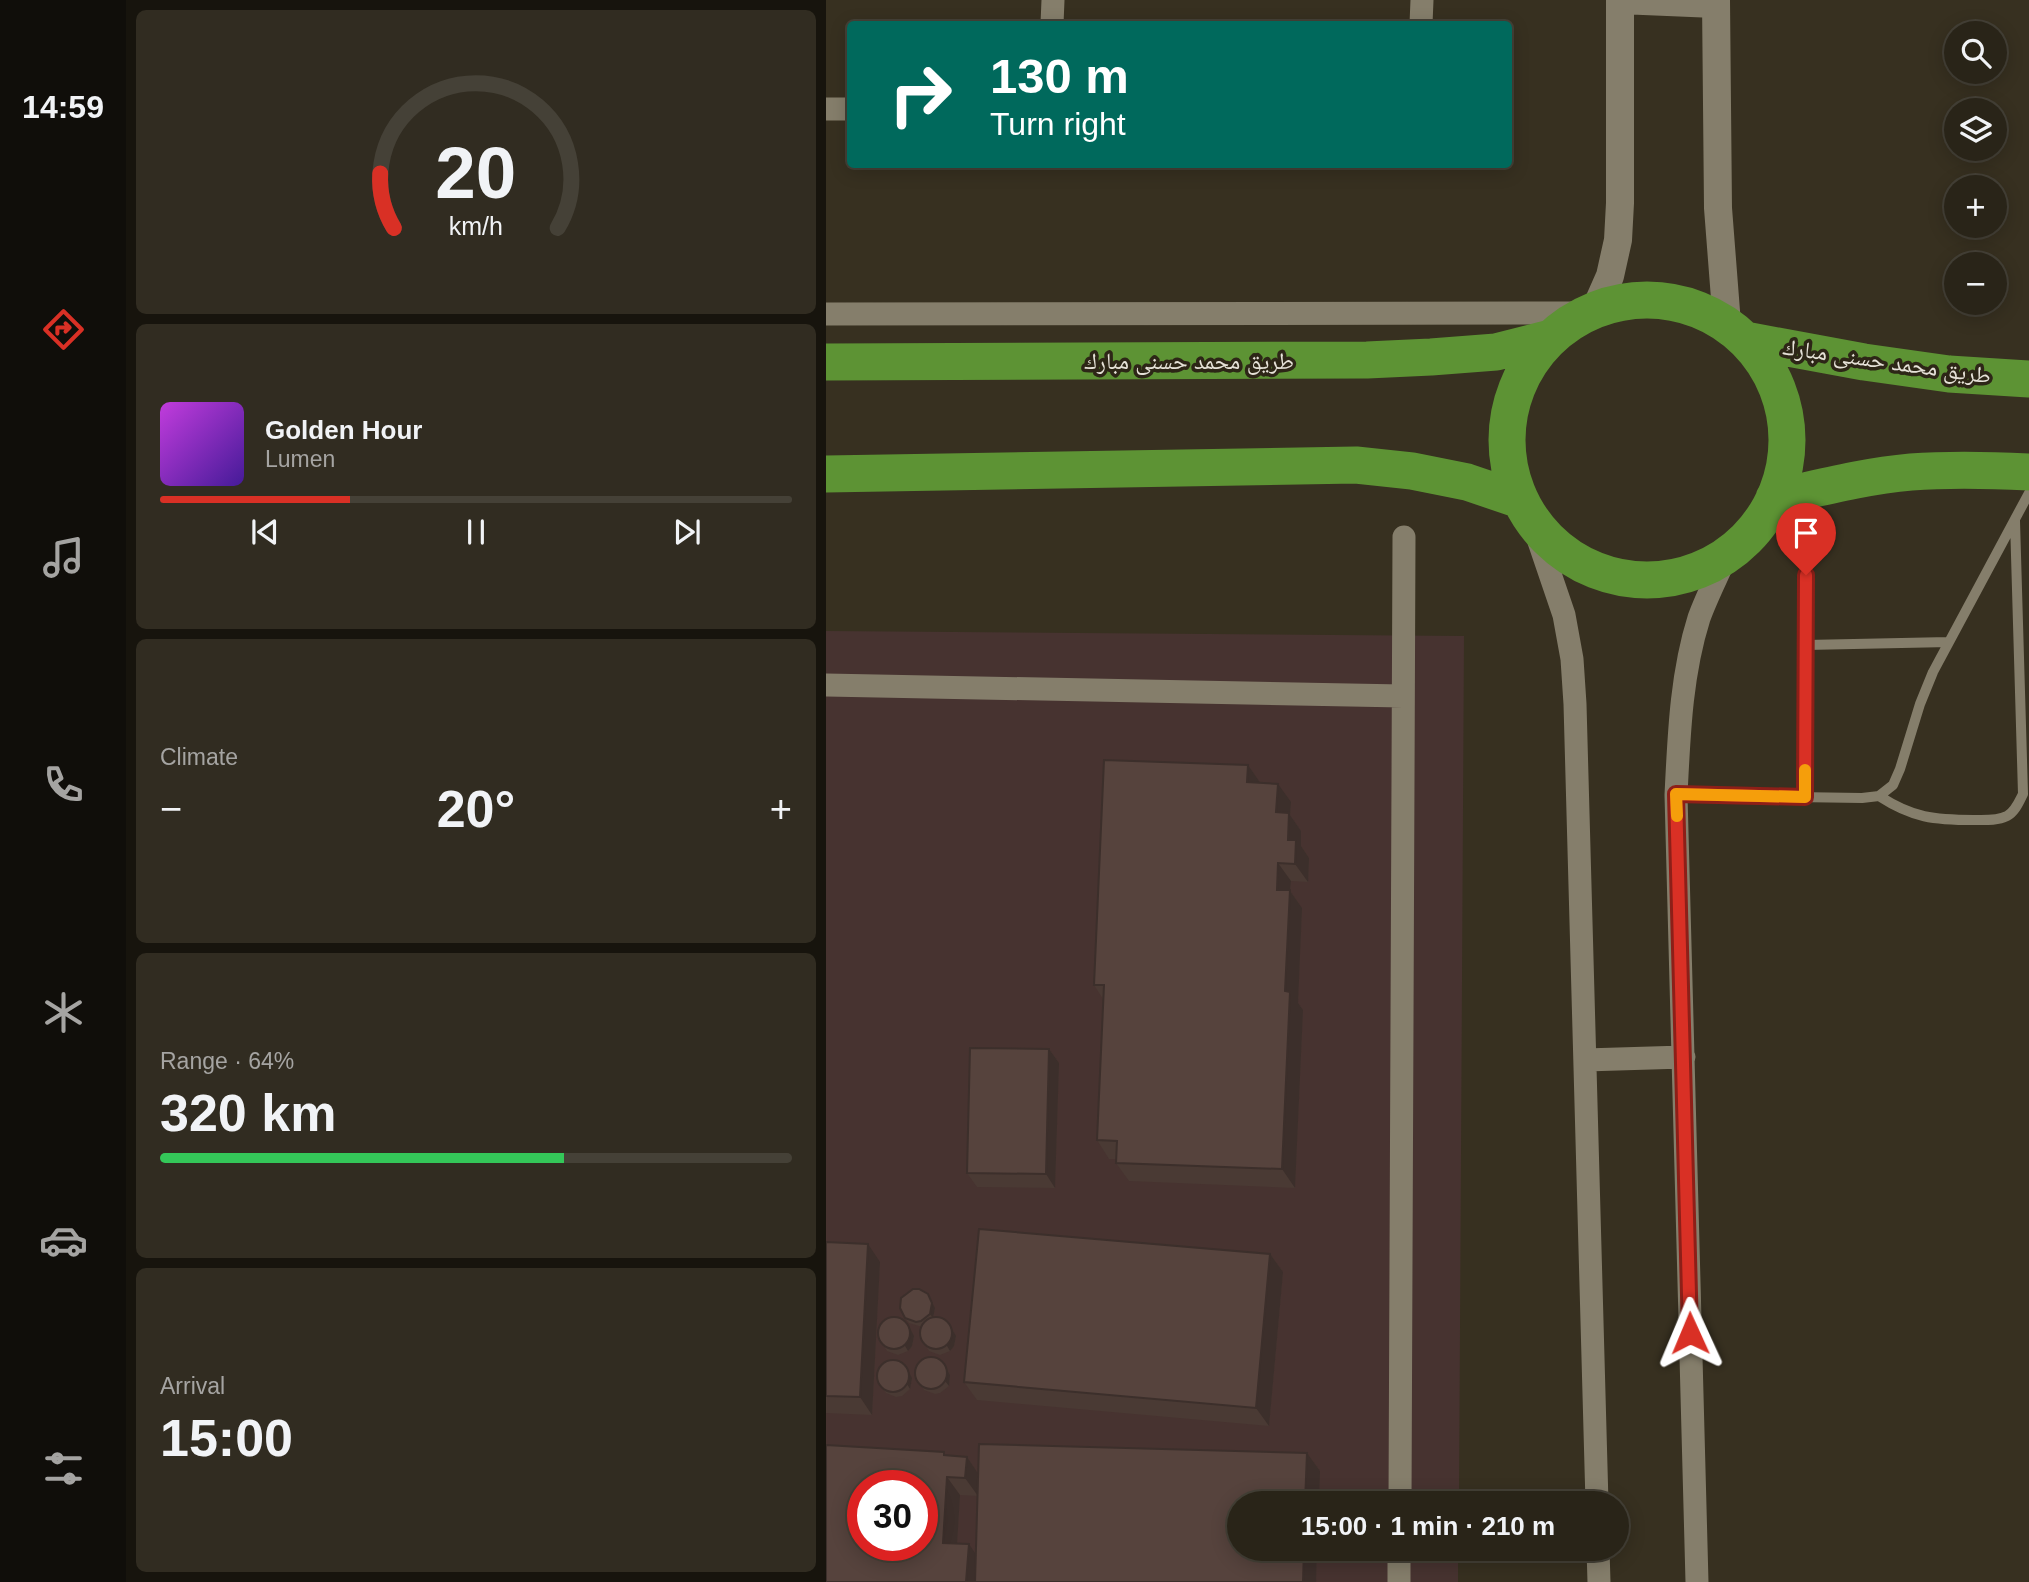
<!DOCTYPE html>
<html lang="en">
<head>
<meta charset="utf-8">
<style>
	body { margin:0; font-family:Arial,"Noto Naskh Arabic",sans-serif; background:#312c21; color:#f1f3f6; height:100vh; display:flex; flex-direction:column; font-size:26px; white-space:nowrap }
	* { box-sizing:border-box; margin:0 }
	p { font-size:23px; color:#a5a4a2 }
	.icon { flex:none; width:38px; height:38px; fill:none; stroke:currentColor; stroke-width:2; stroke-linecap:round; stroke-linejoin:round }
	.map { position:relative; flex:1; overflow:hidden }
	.details { display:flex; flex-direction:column; gap:10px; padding:10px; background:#17140d; width:700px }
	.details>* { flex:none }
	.top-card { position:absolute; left:21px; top:21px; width:665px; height:147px; border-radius:7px; box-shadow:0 4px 18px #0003,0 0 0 2px #454137; background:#00695c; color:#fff; overflow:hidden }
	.controls { position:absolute; left:1118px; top:21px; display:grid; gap:14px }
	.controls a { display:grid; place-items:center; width:63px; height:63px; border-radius:50%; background:#292418; box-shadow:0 4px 18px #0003,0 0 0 2px #454137; font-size:35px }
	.speed { position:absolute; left:21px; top:1470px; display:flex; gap:14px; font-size:35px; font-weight:700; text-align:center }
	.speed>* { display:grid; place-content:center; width:91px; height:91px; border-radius:50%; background:#292418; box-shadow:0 4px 18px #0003,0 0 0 2px #454137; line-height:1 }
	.speed .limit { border:10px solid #d22; background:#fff; color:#111 }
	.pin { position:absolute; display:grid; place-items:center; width:60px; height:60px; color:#fff; margin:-72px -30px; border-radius:50% 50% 50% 0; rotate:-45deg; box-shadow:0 0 7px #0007 }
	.pin .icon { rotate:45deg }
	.me { position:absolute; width:77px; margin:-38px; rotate:359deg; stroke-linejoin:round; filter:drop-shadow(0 0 5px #0008) }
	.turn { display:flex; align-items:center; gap:24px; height:147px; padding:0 28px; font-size:32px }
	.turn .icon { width:91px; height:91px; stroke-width:2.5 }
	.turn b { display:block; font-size:49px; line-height:60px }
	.big { font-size:52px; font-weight:800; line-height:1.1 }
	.details .tile { flex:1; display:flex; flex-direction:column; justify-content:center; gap:10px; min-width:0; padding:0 24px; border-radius:10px; background:#312c21 }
	.details .dial { align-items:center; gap:0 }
	.dial svg { height:182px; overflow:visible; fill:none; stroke:#454137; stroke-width:7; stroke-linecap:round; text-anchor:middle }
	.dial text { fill:#f1f3f6; stroke:none }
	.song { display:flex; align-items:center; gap:21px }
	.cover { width:84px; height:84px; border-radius:10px; background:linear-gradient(135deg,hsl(290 70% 55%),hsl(260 70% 35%)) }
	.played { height:7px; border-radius:4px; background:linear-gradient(90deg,#d93025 30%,#454137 30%) }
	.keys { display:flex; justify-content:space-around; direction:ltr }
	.heat { display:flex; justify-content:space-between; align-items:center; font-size:38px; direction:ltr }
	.charge { height:10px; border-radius:5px; background:linear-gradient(90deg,#34c759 64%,#454137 0) }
	.trip { position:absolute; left:401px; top:1491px; width:402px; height:70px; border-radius:35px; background:#292418; box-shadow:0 4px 18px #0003,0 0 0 2px #454137; font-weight:800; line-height:70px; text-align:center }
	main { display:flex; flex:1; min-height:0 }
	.dock { display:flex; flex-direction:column; width:126px; justify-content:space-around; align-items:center; background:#100e0a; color:#a5a4a2 }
	.dock .icon { width:49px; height:49px }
	.dock .on { color:#d93025 }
	.dock b { font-size:32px; color:#f1f3f6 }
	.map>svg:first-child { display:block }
</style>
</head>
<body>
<main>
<nav class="dock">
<b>14:59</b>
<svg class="icon on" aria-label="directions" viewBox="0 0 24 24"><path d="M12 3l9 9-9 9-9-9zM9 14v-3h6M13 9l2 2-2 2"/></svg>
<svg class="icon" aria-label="music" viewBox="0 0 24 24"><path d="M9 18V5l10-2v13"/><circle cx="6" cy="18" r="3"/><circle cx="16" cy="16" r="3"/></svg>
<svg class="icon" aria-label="phone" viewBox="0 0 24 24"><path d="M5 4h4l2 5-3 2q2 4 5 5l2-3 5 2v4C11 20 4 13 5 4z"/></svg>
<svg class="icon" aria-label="climate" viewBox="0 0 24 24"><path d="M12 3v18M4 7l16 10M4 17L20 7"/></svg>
<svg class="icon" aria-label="car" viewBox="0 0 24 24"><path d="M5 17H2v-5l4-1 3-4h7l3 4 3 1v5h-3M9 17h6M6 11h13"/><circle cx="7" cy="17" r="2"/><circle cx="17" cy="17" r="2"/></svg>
<svg class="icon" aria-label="filters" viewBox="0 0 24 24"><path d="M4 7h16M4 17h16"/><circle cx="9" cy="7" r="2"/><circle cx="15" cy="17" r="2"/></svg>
</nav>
<section class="details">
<div class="tile dial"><svg viewBox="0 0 100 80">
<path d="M14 69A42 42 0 1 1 86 69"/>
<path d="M14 69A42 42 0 0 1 8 45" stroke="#d93025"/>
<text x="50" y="56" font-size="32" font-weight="700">20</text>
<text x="50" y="72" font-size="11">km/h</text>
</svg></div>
<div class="tile">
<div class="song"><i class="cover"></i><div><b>Golden Hour</b><p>Lumen</p></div></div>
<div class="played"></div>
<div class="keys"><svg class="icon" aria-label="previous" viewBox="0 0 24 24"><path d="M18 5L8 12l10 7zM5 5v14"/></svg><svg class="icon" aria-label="pause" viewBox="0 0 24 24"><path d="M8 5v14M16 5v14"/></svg><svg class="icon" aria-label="next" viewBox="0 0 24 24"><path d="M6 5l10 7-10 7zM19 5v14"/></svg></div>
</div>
<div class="tile"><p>Climate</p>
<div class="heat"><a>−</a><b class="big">20°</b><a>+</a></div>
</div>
<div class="tile"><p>Range · 64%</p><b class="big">320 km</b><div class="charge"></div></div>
<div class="tile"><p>Arrival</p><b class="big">15:00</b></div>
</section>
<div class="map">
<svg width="1203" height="1582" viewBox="0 0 1203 1582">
	<rect width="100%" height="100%" fill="#373020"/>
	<path fill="#473330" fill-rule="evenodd" d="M0,631L638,636L633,1503H413V1549H632V1582H0ZM37,1486H96V1545H37Z"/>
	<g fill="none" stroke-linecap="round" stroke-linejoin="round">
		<path stroke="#857e6b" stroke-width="10" d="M980,645L1123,642
			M850,795L1036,798L1053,796L1067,785L1074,769L1094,704L1107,672L1203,493
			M1053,796C1087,818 1108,820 1148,820C1158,820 1171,821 1181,816C1189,812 1193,802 1197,794L1189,521
			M980,797V575"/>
		<path stroke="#857e6b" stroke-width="23" d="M226,24L227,0
			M595,24L596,0
			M0,109H24
			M0,314L762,313
			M706,521L738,615L746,659L749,704L771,1503
			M0,685L577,696
			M759,1060L858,1057
			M574,1503L578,537
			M772,1549L773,1582
			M573,1582V1549
			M871,1582L850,795C853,735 855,675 873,618C881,596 892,575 901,554"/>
		<path stroke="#857e6b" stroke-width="28" d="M794,0L889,4
			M890,0L892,208L901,324
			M769,310L784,276L792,240L794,203V0"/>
		<path stroke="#5d9334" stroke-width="37" d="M681 440a140 140 0 1 1 280 0a140 140 0 1 1-280 0Z
			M919,340L1038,362L1123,374L1203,379
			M0,362L541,360L605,357L670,352L725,338
			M0,474L530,465L586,471L641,482L694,500
			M948,498C993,488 1039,476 1085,472C1124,469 1164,470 1203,472"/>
	</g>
	<path fill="#4a3a34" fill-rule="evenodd" d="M422,765L434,783L465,802L464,815L475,831V846L483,858L482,882L465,881L464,891L476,908L472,1003L477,1010L469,1188L303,1181L290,1163V1159H283L271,1140L277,999L268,985Z
		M223,1049L233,1063L229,1188L151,1187L141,1173Z
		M0,1242L54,1262L46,1415L0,1413Z
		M444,1254L457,1272L443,1426L151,1400L138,1382Z
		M102,1294L109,1308L107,1318L125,1327L130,1336L128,1346L124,1351L114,1355L103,1351L100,1346L97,1326H93L83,1323L79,1318Z
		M83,1326L88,1336L86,1346L82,1351L72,1355L61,1351L52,1336Z
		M79,1364L86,1378L84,1389L76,1396L70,1397L60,1393L56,1388Z
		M120,1366L124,1375L123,1386L114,1393L109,1394L98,1390L89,1376Z
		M481,1453L494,1471L493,1503H413V1549H491L490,1582H0L121,1456L141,1457L152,1474ZM134,1495L152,1496L150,1554L131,1543Z"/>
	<path fill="#3c2f2b" d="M422,765L435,784L421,782Z
		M452,784L465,802L464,815L475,831V846L483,858L482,882L469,864L462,840L450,812Z
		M452,863L465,881L464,891L476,908L472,1003L477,1010L469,1188L456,1169L459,991L451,890Z
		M223,1049L233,1063L229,1188L220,1174Z
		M42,1244L54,1262L46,1415L34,1397Z
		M444,1254L457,1272L443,1426L430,1408Z
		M102,1294L109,1308L107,1318L104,1314Z
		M122,1322L130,1336L128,1346L124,1351L121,1346Z
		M83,1326L88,1336L86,1346L82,1351L79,1346Z
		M117,1362L124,1375L123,1386L119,1381Z
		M79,1364L86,1378L84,1389L81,1384Z
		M481,1453L494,1471L493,1503H479Z
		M141,1457L153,1475L152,1496L139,1478Z
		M121,1477L134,1495L130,1561L117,1543Z
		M143,1544L155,1562L154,1582H140Z
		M478,1549H491L490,1582H477Z"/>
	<path fill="#56433d" stroke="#3c2f2b" stroke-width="2" fill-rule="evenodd" d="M278,760L422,765L421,782L452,784L450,812L463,813L462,840H470L469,864L452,863L451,890H464L459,991L464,992L456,1169L290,1163L291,1141L271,1140L278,985H268Z
		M144,1048L223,1049L220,1174L141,1173Z
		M153,1229L444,1254L430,1408L138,1382Z
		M0,1242L42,1244L34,1397L0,1396Z
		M87,1289H93L102,1294L106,1303L104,1314L95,1321L90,1322L79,1318L74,1308L75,1298Z
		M94 1333a16 16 0 1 1 32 0a16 16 0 1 1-32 0Z
		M52 1333a16 16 0 1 1 32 0a16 16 0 1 1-32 0Z
		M89 1373a16 16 0 1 1 32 0a16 16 0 1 1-32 0Z
		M51 1376a16 16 0 1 1 32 0a16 16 0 1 1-32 0Z
		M153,1444L481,1453L479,1503H413V1549H478L477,1582H149Z
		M0,1445L118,1452V1455L141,1457L139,1478L121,1477L117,1543L143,1544L140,1582H0ZM37,1486H96V1545H37Z"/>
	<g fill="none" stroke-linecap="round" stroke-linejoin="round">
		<defs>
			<path id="route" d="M864,1333L850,794L979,797L980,575"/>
		</defs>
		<use href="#route" stroke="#8d1f18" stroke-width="18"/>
		<use href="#route" stroke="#d93025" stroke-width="12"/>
		<path stroke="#f59e0b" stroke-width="12" d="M851,816L850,794L979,797V770"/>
	</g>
	<g text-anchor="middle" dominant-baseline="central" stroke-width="7" stroke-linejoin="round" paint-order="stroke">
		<g font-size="23" fill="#e6e2d8" stroke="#2d2617">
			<text x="363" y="361">طريق محمد حسنى مبارك</text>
			<text transform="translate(1061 361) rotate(8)">طريق محمد حسنى مبارك</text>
		</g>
	</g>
</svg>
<div class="controls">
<a><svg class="icon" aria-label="search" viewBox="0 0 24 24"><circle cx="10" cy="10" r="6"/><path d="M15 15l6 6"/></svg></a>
<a><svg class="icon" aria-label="layers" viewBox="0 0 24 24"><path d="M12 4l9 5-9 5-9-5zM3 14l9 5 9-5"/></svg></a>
<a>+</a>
<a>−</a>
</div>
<div class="speed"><div class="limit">30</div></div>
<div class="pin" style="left:980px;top:575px;background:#d93025"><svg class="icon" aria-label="arrive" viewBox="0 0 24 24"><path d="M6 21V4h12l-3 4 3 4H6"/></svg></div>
<svg class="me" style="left:864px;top:1333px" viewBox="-20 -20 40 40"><path d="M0-17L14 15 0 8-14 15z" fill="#d93025" stroke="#fff" stroke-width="4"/></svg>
<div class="trip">15:00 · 1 min · 210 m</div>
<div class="top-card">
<div class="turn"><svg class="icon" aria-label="right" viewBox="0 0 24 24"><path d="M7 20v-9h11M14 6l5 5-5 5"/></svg><div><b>130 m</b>Turn right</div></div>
</div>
</div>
</main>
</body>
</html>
